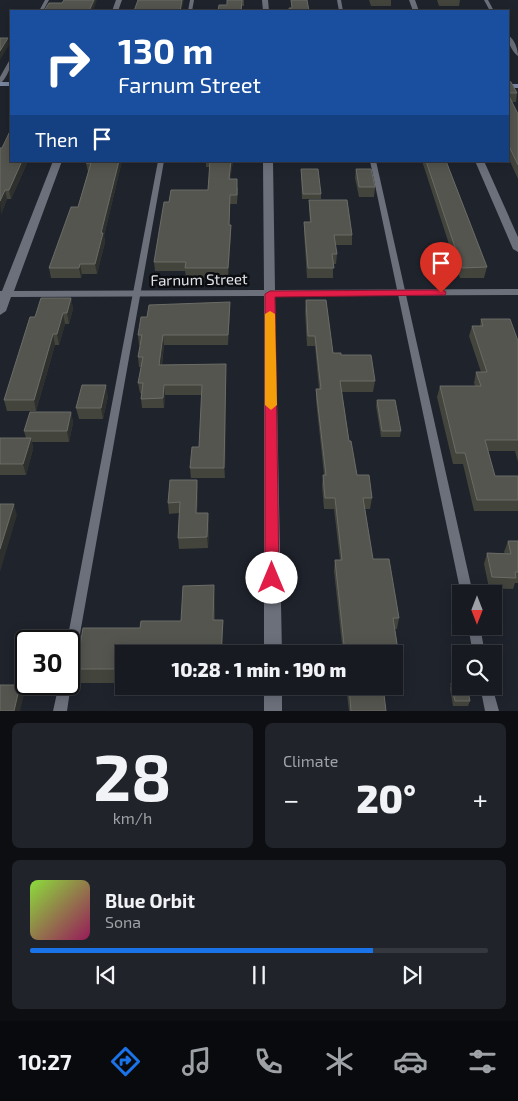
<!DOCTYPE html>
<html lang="en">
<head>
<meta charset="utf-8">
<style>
	body { margin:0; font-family:"Exo 2",sans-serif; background:#20232a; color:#f1f3f6; height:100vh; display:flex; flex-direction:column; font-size:19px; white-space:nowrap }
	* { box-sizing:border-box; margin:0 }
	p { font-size:16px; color:#9ea1a5 }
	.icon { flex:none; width:28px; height:28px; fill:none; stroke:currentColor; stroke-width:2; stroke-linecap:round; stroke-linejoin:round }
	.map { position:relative; height:711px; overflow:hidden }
	.panel { display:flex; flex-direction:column; gap:12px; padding:12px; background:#0d0e12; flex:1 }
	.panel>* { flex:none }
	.hud { position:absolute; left:10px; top:10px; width:499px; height:152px; border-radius:0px; box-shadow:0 2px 12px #0003,0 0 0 1px #36383f; background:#1a4fa0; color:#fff; overflow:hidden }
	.needle { width:32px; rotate:180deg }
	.tools { position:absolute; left:452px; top:585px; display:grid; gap:10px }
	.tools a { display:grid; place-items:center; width:50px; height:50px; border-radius:0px; background:#171a21; box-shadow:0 2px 12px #0003,0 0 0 1px #36383f; font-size:25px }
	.speed { position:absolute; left:15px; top:630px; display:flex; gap:10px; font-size:25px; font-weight:700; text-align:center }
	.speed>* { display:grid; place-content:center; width:65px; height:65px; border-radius:50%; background:#171a21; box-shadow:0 2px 12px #0003,0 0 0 1px #36383f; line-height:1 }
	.speed .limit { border:2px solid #111; border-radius:8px; background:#fff; color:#111 }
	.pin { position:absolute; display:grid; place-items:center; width:42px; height:42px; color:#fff; margin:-51px -21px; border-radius:50% 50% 50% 0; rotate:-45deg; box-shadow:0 0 5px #0007 }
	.pin .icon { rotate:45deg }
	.me { position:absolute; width:55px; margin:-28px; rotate:0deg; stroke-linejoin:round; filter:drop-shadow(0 0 4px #0008) }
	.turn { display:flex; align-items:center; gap:18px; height:105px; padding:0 25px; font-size:22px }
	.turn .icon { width:65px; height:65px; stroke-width:2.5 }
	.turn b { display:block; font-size:35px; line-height:42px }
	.then { display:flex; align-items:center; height:48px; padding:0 25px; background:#0003; gap:10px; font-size:19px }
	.big { font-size:38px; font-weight:800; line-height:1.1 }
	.panel .card { flex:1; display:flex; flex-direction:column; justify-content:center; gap:8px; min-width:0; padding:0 18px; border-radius:8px; background:#20232a }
	.panel .dial { align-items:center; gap:0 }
	.dial b { font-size:65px; line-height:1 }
	.song { display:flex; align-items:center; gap:15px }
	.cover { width:60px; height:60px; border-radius:8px; background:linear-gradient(135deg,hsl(90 70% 55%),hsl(330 70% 35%)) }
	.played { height:5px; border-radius:2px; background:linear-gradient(90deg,#1a73e8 75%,#36383f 75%) }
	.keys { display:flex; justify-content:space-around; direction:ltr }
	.heat { display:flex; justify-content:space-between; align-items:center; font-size:28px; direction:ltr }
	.panel .tiles { flex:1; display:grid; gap:12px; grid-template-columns:1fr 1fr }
	.card:last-child { grid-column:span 2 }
	.trip { position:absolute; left:115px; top:645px; width:288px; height:50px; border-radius:0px; background:#171a21; box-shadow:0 2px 12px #0003,0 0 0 1px #36383f; font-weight:800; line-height:50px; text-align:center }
	.dock { display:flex; height:80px; justify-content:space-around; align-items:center; background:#090a0d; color:#9ea1a5 }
	.dock .icon { width:35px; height:35px }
	.dock .active { color:#1a73e8 }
	.dock b { font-size:22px; color:#f1f3f6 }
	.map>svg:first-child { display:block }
</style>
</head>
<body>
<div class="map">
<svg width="518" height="711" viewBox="0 0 518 711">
	<rect width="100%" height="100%" fill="#1f232c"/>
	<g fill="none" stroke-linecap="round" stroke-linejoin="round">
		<path fill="#6c707b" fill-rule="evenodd" d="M45,0H49L43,11H39Z
			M190,0H194L192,11H188Z
			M337,0H341L343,11H339Z
			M484,0H488L494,11H490Z
			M508,35C514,39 518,48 518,56C512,52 507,41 508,35Z
			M9,61H11C11,68 6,79 0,84V77Z
			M158,161H164L75,662L73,666L69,668V641H67Z
			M370,161H376L473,594H461Z
			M468,626H480L485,654H473Z
			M69,679L71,684L67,711H53L59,684H69Z
			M480,686H492L499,711H485Z"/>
		<path fill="#6c707b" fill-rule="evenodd" d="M116,0H122L118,11H112Z
			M262,0H268L269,11H263Z
			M409,0H415L419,11H413Z
			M53,161H62L14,291L264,290L263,161H273L275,290L518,289V295L275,296L282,654H264V296L11,297L6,311L0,315V291H2Z
			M475,161H484L518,237V252L513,249Z
			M264,686H282V711H264Z"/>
		<path fill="#7a86a2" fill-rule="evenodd" d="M0,82H11V86H0Z
			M508,84H518V88H508Z"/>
	</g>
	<path fill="#43443b" d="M227,0H244V6H242V11H218L227,5Z
		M369,0H391V6H371Z
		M437,0H460L459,6H439Z
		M508,79L517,93L516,102H512L518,114V179L508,157Z
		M0,148L11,161H28L11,199H7L1,214Z
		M87,161H122L104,236L105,242L97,274H82L81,278H51L49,268L78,207L88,172L86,163Z
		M206,161H233L230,179L238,188L237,204H230L229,225H231V234L228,278H186L185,271H155L154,262L169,202L208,190L210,167H206Z
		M422,161H446L487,267L484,278H460Z
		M301,169L321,194V199H302Z
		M356,169L375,187L374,197H359L355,178Z
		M309,200L352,235V245H335L337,254L336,264H333V278H307L304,232V222H310L309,210Z
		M71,298L73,309L69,324H65L59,345H55L36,411H7L4,400L35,317Z
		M306,300L333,353L341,355L375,381L373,392H342L349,441L357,475L372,498L370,509H365L373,559L399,618L397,629H395L400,663L397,673H394V654H343L334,571L335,560H340L334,509H324L322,486L323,475H324L316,400V389H319L315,346H307L305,311Z
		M230,312L228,345H164L162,365L226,374L225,478H191L190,468L199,447L202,395H165L164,408H142L141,399V393H140L138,383L141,367H139L138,357L140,345H139L138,335Z
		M481,319L518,341V462L515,451H488L495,476H518V511H474L463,464H453L437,397L440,386H475L474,383L476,372H481L469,336L472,326H480Z
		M108,396L103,419H79L76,408Z
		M377,400L401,431L400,437H381L376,406Z
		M71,412L73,423L69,442H32L33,449L26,475H0V438H26L24,431Z
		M197,480L198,491L197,513H208L209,524L208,548L179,549L178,538L179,513L169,514L168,503Z
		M508,541H518V583H515L513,589L489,588L484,564L487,553L505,554L504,552Z
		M215,600V620H223V654H124V683H80L76,669L140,628L181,621Z
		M451,683L470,701L468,706H453L450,689Z
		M346,686H383L386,711H349Z"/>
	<path fill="#2d302d" d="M94,0H97L93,11H89Z
		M182,0H184L182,11H180Z
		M8,38L9,45L0,60V51Z
		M22,161H28L11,199L9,190Z
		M119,161H122L104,236L105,242L97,274L95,264L101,233Z
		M231,161H233L229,188V179Z
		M5,190L7,199L1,214L0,201Z
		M231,225V234L228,278V268Z
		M80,264L82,274L81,278L79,268Z
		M71,298L73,309L69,324L67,313Z
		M230,302V312L228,345V335Z
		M63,313L65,324L59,345L57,334Z
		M53,334L55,345L36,411L34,400Z
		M163,335L164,345L160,375L159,365Z
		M226,364V374L225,478L224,468Z
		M106,385L108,396L103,419L101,408Z
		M164,385L165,395L164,408L163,398Z
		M71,412L73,423L69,442L67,431Z
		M31,438L33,449L26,475L23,464Z
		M197,480L198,491L197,524L196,513Z
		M14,504L17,515L0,572V549Z
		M208,513L209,524L208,548L207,537Z
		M214,585L215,600L214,635L213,620Z
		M223,620V654H221Z
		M20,685L24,695L20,711H14Z"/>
	<path fill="#54554e" stroke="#6b6c67" d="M64,0H94L89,11H44L49,3H62Z
		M138,0H182L180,11H134Z
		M227,0H242L241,11H218L219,5H227Z
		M291,0H307L309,11H290L289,8H292Z
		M0,38H8L0,51Z
		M508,79V81L511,82L517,93H508Z
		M508,94L518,114V165L508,144Z
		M11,129V161H22L9,190H5L0,201V148H2Z
		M87,161H119L101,233H103L95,264H80L79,268H49L71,207H78L91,163H86Z
		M210,161H231L229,179H237V195H230L229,225H231L228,268H185L186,262H154L164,202H169L171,190H208Z
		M426,161H446L487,267L462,268Z
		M301,169H318L321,194H303Z
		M356,169H371L375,187H359Z
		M309,200H347L352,235H334L337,254H332L334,268H308L304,222H311Z
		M41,298H71L67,313H63L57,334H53L34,400H4L30,317H35Z
		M306,300H326L333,353H341V355H371L375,381H340L349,441H351L357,475H369L372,498H363L373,559H389L399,618H393L400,663H394V654H345L335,560H342L335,498H325L323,475H326L316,389H321L315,336H308Z
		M230,302L228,335H163L159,365L226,364L224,468H190L192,447H199L202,385H164L163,398L141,399L143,383H138L143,357H138L142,335H138L141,317H147L149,305Z
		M481,319H510L518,341V440H485L495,476H518V500H477L465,453H456L440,386H481L476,372H487L472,326H483Z
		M82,385H106L101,408H76Z
		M377,400H395L401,431H382Z
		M30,412H71L67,431H24Z
		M0,438H31L23,464H0Z
		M170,480H197L196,513H208L207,537L178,538L180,502L168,503Z
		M0,504H14L0,549Z
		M508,541H518V572H515L516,578L492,577L487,553L511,554Z
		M214,585L213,620H223L221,654H124V669H76L83,628H140L141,621H181L183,586Z
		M451,683H461V686H467L470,701H455Z
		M0,685H20L14,711H0Z
		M349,686H383L386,711H351Z"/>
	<path fill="#e11d48" stroke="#92132f" d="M441,290L445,291L446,293L445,295L275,297L279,578L277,583L272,584L267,583L265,578V294L270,291Z"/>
	<path fill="#f59e0b" d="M270,311L275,314L277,405L271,410L265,405V314Z"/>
	<g text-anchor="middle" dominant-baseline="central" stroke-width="5" stroke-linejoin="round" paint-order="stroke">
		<g font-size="15" fill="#e3e5eb" stroke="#0b0d10">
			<text transform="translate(199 279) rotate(-1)">Farnum Street</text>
		</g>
	</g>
</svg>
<div class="tools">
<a><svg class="needle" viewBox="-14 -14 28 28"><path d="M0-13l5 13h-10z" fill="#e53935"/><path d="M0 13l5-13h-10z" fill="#9ea1a5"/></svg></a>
<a><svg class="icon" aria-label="search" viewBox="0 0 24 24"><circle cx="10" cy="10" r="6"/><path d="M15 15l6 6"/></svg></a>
</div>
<div class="speed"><div class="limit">30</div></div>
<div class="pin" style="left:441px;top:293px;background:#d93025"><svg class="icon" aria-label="arrive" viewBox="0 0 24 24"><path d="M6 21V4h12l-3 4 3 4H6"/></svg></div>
<svg class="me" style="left:272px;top:578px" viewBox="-20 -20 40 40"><circle r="19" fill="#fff"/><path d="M0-13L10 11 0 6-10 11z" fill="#e11d48"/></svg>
<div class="trip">10:28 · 1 min · 190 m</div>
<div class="hud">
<div class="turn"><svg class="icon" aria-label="right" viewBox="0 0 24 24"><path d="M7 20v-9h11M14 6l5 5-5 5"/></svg><div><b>130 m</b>Farnum Street</div></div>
<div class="then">Then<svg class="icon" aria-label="arrive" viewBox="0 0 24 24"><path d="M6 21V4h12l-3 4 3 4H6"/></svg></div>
</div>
</div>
<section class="panel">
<div class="tiles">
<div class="card dial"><b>28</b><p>km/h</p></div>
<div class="card"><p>Climate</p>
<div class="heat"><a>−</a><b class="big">20°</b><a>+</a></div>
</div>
<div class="card">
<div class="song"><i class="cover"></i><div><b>Blue Orbit</b><p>Sona</p></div></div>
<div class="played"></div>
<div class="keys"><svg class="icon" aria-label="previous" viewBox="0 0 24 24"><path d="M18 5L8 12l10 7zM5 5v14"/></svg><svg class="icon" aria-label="pause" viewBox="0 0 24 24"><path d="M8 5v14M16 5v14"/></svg><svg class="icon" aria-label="next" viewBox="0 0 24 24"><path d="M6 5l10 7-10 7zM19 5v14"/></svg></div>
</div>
</div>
</section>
<nav class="dock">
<b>10:27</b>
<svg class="icon active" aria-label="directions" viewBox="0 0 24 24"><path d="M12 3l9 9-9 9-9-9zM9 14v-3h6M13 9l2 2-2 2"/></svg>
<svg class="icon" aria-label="music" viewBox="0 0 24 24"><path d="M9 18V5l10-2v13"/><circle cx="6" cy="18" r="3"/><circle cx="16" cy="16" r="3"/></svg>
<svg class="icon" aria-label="phone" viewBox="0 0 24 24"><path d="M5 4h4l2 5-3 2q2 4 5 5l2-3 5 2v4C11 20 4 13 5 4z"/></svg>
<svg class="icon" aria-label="climate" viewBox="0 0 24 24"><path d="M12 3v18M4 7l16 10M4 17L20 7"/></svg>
<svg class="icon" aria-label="car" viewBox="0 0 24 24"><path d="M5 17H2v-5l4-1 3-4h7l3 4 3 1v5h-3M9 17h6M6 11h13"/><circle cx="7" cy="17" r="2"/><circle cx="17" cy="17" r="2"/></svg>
<svg class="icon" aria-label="filters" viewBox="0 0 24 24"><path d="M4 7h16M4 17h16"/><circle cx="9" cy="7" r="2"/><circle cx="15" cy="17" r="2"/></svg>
</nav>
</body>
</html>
